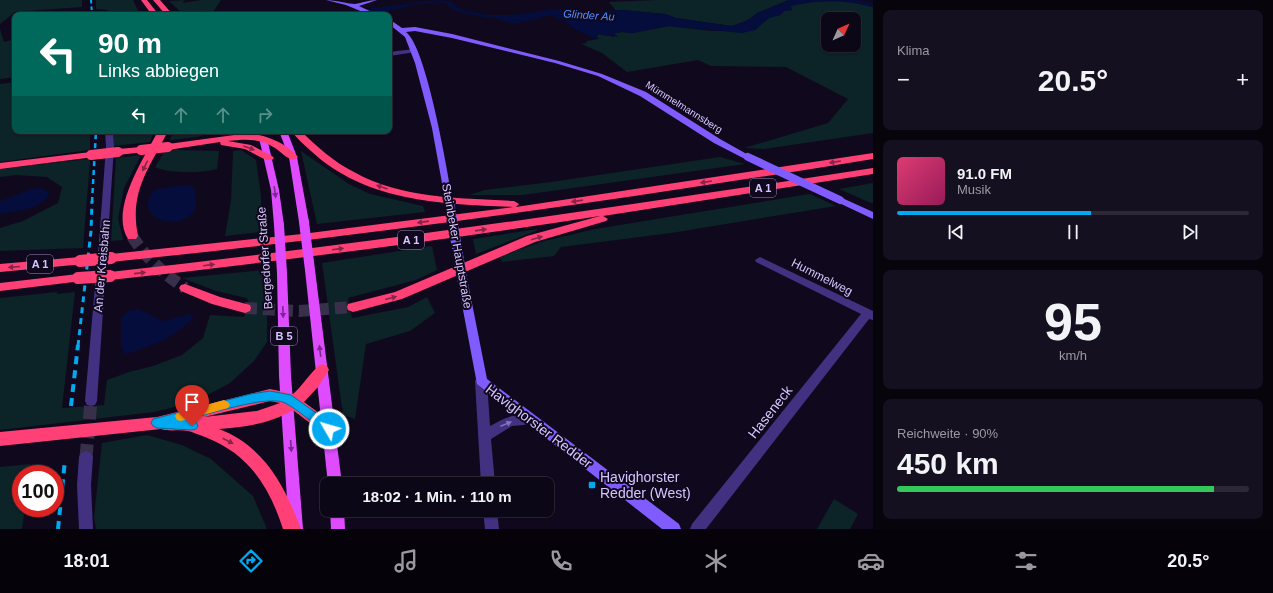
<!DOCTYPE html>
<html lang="de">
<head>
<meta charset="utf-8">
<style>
	body { margin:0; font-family:Arial,sans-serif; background:#15101f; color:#f1f3f6; height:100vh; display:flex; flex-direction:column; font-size:15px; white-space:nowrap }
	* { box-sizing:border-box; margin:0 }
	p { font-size:13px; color:#9a99a1 }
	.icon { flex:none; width:22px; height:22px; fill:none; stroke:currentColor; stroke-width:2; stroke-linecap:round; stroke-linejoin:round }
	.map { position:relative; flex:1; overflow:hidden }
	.details { display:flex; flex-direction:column; gap:10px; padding:10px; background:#07040c; width:400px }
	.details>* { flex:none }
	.guide { position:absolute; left:12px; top:12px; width:380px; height:122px; border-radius:8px; box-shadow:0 1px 3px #0004,0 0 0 1px #2c2835; background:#00695c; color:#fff; overflow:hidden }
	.needle { width:26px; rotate:45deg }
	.fabs { position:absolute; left:821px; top:12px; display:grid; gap:8px }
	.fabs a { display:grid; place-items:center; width:40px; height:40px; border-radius:8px; background:#0c0716; box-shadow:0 1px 3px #0004,0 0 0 1px #2c2835; font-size:20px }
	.speed { position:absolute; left:12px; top:465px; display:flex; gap:8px; font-size:20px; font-weight:700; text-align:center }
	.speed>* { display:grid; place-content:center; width:52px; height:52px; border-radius:50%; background:#0c0716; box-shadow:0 1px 3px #0004,0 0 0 1px #2c2835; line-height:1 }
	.speed .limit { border:6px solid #d22; background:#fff; color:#111 }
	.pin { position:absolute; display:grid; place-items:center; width:34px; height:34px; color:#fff; margin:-41px -17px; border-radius:50% 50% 50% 0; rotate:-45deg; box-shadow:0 0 4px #0007 }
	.pin .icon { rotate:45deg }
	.me { position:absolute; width:44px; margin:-22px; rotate:308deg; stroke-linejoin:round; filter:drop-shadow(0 0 3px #0008) }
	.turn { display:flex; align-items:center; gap:14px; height:84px; padding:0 20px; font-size:18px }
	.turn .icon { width:52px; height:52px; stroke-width:2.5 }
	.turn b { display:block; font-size:28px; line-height:34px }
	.lanes { display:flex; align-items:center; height:38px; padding:0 20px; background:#0003; justify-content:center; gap:20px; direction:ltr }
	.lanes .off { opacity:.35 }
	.big { font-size:30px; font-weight:800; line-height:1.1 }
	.details .tile { flex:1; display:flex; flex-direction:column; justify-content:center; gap:6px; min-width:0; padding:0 14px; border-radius:8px; background:#15101f }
	.details .dial { align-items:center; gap:0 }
	.dial b { font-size:52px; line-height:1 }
	.song { display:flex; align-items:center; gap:12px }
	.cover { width:48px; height:48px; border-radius:6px; background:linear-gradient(135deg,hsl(340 70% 55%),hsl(330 70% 35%)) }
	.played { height:4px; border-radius:2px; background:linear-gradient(90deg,#00a9f0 55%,#2c2835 55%) }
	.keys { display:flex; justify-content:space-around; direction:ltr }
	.heat { display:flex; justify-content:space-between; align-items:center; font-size:22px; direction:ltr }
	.charge { height:6px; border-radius:3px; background:linear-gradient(90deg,#34c759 90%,#2c2835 0) }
	.trip { position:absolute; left:320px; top:477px; width:234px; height:40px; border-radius:8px; background:#0c0716; box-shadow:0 1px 3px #0004,0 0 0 1px #2c2835; font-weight:800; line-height:40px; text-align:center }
	.tabs { display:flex; height:64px; justify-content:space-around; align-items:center; background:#050309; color:#9a99a1 }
	.tabs .icon { width:28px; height:28px }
	.tabs .selected { color:#00a9f0 }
	.tabs b { font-size:18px; color:#f1f3f6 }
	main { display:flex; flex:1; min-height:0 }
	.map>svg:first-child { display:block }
</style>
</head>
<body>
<main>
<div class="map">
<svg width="873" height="529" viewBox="0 0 873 529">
	<rect width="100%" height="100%" fill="#10091d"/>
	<path fill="#0c2327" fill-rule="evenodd" d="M0,0H82V7L15,12L0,24Z
		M96,0H133L140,15H113L107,10L96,9Z
		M185,0L182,3L201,0H221L211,15H184L169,1Z
		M657,0H789L757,13C750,20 740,24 731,26L676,18L665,14L622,10L616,11L609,2Z
		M821,0H843L873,7V133L764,149L744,148L828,123L848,99L786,67L711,66L698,60L627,72L602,53L581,44L587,43L586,41L598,39L597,36L599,34L614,37L613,33L622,32L632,33L669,26L712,31L755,30L769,17L780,15L784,11L792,10L790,6L799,3ZM828,19H854V45H828Z
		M0,29L4,42L15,39V77L0,79Z
		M15,82V131H90V150L0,162V84Z
		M113,131H154L150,142L114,146Z
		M173,131H217L197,137L170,140Z
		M177,150L219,151L217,169C202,173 169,174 155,167L164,152Z
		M241,150L256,160L261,196V232L225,236L231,201L233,151Z
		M301,151L349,184L370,194L423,206L425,212L317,224Z
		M141,155L124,188L118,218L123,240L111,241L116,158Z
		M720,157L745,164L523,195H469L485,190L551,182Z
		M89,159L90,161L83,248L0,251V228L23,221L58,203L62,187L47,177L16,175L0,177V169Z
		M873,183V203H871L839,189Z
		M810,194L836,206L671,233L561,247L554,256L502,262L500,257L544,241L595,229Z
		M538,229L536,231L476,254L473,239Z
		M432,246L437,270L416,280L348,298L352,318L408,307L427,297L435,313L410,331L366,344L355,419L343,415L322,263Z
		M264,270L267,319V342L254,361L230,383L195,402L154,412L0,430V298L57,292V294L75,292L62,408L104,405L107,380L129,372L153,366L182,355L203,338L210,315L244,317L250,303L246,298L216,291L182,278Z
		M147,435L182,445L211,459L253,496L267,529H96L94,517L102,443Z
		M30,464L29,474H21V508H25L22,529H0V467Z
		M834,499L858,514L850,529H817Z"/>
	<path fill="#040d3b" d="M439,0L452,2L457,7L467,11L489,15H509L537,12L541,13L542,18L513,24L495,18H488L467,14L453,10L447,4L440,2L414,5L372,15H356L372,8Z
		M789,0H856L873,3V7C846,0 817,0 791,6L792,10L784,11L780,15L769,18L755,30L742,33L669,26L632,33L622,32L614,33L618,37L599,34L597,36L599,39H597L576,30L563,20L554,18L555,16L553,14V11L578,12L622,10L665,14L676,18L731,26C740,24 750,20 757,13Z
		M191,185C195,190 196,193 196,200C198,222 166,229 152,214C150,211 148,206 147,202L154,190L174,186Z
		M39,188L48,191L50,194C40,210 16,211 0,214V201L32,189Z
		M139,309L163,321L189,314L194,317C176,337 151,347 125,354L121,346V318L128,311Z"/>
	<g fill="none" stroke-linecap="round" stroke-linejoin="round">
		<path fill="#040d3b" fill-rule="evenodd" d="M553,9L580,12L584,13L586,15L584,17L580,18L553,15L515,21L511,20L509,18L511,16L515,15Z"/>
		<path stroke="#382f4a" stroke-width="13" stroke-dasharray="13 6" stroke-linecap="butt" d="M86,457L91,401"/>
		<path stroke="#382f4a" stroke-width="12" stroke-dasharray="12 6" stroke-linecap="butt" d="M132,236C146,258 164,274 185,288
			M245,308L299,311L353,307"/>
		<path fill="#423080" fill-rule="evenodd" d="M414,49L416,50V52L389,56V52Z
			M105,131H113L114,147L97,401L95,405L91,406L87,405L85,401L100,228L106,147Z
			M760,257L873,311V320L869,319L706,529H690L692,524L861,314L756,262L755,260Z
			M481,376L485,378L487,381L490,426C504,418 519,411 535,416L537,420L535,424L512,426L491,439L495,484H481L475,381L477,378Z
			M86,451L91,453L93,457L91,485L93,529H79L77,485L79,457L81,453Z
			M483,510H497L499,529H485Z"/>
		<path fill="#805cff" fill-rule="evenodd" d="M326,0C335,0 349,4 355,4C362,3 369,0 377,0L359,6L378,15H370L346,5Z
			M389,19L402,28L415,27L452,34L559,61L602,74L646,92L720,139L752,157L748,159H745L714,143L640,96L598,76L555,63L452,38L415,31L406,32C426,47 446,163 451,192L450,194H444L432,128L415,63L405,37L389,24Z
			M840,197L873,212V219L837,202L836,200L837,198Z
			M462,274L467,278L487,379L679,524L681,529H662L477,384L457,278Z"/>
		<path fill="#df4cff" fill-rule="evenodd" d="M279,131H287L297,157L309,222L307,224L304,225L299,222L289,157Z
			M260,136H263L267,138L279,190L284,225L279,228L274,225L271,190L259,138Z
			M310,267L315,270L342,484H328L305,270Z
			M282,270L287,273L291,376L303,529H289L279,376L277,273Z
			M330,510H344L345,529H331Z"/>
		<path fill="#ff4076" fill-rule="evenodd" d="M141,0H147L159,15H152Z
			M153,0H160L173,15H166Z
			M158,131H168C149,169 129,191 138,236L136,239H128C109,209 145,157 158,131Z
			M291,131H301C317,147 334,162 354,172C402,199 461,198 514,201L519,204L516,207L873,153V159C620,200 366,236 111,262L107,261L105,258L107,255L111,254L302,234L513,207C442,204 366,202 311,151C304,145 297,138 291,131Z
			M249,133C267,136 286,142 298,157L293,160C286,158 281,152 275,148C260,138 245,139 228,141L251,145L272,156L274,158L272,160H266L245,149L221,145L220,142L168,150L163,147L168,144Z
			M141,147L146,150L144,152L118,155L113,152L118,149Z
			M91,152L94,153L96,155L94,157L0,169V163Z
			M873,168V174L603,216L608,219L606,221L535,242L402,299L353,312L348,310L347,307L348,304L395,292L527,236L600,216C437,241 274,262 110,280L106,279L104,276L106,273L110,272C365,244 619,207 873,168Z
			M80,257L84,258L86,261L84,264L0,272V264Z
			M78,274L82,275L84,278L82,281L0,291V283Z
			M185,284L220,297L250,305L251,308L250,311L245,313L212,304L181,291L179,288L181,285Z
			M322,364L327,366L329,370L318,387L304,402L334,424L337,429L334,434L329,436L324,434L293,410C270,424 244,427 219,429C264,446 285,486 301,529H283C269,486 249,454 205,437C199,435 193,432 188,431C179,429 170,432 161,429L0,446V432L157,417L270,389L293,394C302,387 314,367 322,364ZM270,401L280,403L257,411L204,417Z"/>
		<path stroke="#00a9f0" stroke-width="2" stroke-dasharray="3.5 3" stroke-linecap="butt" d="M91,0L92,15"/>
		<path stroke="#00a9f0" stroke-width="2.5" stroke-dasharray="5 4" stroke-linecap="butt" d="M92,202L96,131"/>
		<path stroke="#00a9f0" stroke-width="3" stroke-dasharray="6 5" stroke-linecap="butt" d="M78,346L91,231L92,201"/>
		<path stroke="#00a9f0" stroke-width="4" stroke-dasharray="8 6" stroke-linecap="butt" d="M71,406L78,345
			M58,529L65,460"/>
		<path stroke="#805cff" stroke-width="8" d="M748,157L840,200
			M447,192L449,202"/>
		<path stroke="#805cff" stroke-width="10" d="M449,201L462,278"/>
		<path stroke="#df4cff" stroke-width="10" d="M304,222L310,270
			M279,225L282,273"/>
		<path stroke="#ff4076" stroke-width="10" d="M141,150L168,147
			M91,155L118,152"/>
		<path stroke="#ff4076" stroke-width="12" d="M80,261L111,258
			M78,278L110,276"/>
	</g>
	<defs><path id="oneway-solid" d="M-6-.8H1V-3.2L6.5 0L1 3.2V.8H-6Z"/></defs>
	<g fill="#88244a">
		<use href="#oneway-solid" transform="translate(249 148) rotate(20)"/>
		<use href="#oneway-solid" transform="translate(835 162) rotate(171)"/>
		<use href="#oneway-solid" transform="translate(145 166) rotate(116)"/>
		<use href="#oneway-solid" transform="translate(706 182) rotate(171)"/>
		<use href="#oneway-solid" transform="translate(382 187) rotate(-161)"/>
		<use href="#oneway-solid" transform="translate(577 201) rotate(172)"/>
		<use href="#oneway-solid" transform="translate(423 222) rotate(172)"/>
		<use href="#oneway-solid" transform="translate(481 230) rotate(-8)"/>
		<use href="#oneway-solid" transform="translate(537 238) rotate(-16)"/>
		<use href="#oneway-solid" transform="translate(338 249) rotate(-7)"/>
		<use href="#oneway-solid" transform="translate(209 265) rotate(-7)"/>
		<use href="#oneway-solid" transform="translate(14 267) rotate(175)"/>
		<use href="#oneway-solid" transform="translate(140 273) rotate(-6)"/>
		<use href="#oneway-solid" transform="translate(391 298) rotate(-15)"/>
		<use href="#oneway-solid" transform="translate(228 441) rotate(27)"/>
	</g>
	<g fill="#782a8e">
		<use href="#oneway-solid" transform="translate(275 192) rotate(82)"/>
		<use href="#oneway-solid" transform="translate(283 312) rotate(88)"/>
		<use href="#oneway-solid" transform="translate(320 351) rotate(-97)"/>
		<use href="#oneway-solid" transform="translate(291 446) rotate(86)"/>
	</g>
	<use fill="#8573b9" href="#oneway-solid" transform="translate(506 424) rotate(-22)"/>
	<path fill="#00a9f0" stroke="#006e9c" d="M270,391L291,395L333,425L335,429L333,432L329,434L325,432C312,423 299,410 285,403C269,394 206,415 186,420L196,422L198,426L196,429L192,430L157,428L153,426L151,423L153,419L157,418L251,394Z"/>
	<path fill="#f59e0b" d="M224,400L228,402L230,405L228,408L181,421L177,420L175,416L177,413L181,412Z"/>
	<rect fill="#00a9f0" stroke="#10091d" stroke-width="1.5" x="588" y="481" width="8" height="8" rx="2"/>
	<g text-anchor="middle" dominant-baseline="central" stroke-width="4" stroke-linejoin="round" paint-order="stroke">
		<g font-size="10" fill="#d7c5ff" stroke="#10091d">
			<text transform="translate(684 107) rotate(32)">Mümmelmannsberg</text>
		</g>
		<g font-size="11" font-style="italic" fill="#538eff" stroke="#10091d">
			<text transform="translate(589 15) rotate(4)">Glinder Au</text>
		</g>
		<g fill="#10091d" stroke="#9b8dbb" stroke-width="1">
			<rect x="750" y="179" width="26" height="18" rx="3"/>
			<rect x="398" y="231" width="26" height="18" rx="3"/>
			<rect x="27" y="255" width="26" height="18" rx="3"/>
			<rect x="271" y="327" width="26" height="18" rx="3"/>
		</g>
		<g font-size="11" font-weight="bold" fill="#d7c5ff">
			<text x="763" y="188">A 1</text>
			<text x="411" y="240">A 1</text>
			<text x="40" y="264">A 1</text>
			<text x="284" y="336">B 5</text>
		</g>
		<g font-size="12" fill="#d7c5ff" stroke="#10091d">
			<text transform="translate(457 246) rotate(80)">Steinbeker Hauptstraße</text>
			<text transform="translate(265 258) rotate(-94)">Bergedorfer Straße</text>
			<text transform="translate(102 266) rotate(-85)">An der Kreisbahn</text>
			<text transform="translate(822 277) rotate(27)">Hummelweg</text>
		</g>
		<g font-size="14" fill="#d7c5ff" stroke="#10091d">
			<text transform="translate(770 412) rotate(-52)">Haseneck</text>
			<text transform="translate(539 426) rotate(37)">Havighorster Redder</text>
		</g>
		<g font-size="14" fill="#d7c5ff" stroke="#10091d" text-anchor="start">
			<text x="600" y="477">Havighorster<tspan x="600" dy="16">Redder (West)</tspan></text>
		</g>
	</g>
</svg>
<div class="fabs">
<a><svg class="needle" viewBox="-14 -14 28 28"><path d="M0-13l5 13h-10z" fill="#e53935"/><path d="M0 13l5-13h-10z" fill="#9a99a1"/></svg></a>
</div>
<div class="speed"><div class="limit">100</div></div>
<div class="pin" style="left:192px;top:426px;background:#d93025"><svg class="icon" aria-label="arrive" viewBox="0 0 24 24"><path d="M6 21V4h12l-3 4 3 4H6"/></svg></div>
<svg class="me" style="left:329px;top:429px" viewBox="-20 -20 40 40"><circle r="17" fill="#00a9f0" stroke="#fff" stroke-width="3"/><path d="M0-11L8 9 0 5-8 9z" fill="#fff"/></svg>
<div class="trip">18:02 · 1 Min. · 110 m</div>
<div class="guide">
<div class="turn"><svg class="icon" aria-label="left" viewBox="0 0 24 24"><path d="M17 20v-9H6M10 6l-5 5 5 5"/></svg><div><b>90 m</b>Links abbiegen</div></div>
<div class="lanes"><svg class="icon" aria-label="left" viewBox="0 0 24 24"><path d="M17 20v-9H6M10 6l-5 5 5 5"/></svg><svg class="icon off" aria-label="ahead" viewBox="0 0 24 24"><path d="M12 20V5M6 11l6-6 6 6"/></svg><svg class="icon off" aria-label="ahead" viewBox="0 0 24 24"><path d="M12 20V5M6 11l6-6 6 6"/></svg><svg class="icon off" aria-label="right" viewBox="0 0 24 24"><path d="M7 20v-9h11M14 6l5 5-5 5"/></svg></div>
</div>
</div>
<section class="details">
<div class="tile"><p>Klima</p>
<div class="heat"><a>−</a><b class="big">20.5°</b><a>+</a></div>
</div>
<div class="tile">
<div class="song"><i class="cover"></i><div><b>91.0 FM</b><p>Musik</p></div></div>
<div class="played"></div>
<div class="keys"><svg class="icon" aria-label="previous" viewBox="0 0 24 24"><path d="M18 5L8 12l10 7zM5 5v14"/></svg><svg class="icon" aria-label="pause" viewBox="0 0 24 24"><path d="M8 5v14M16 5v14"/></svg><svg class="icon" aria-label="next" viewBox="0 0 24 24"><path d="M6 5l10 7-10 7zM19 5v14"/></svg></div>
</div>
<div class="tile dial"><b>95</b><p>km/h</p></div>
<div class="tile"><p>Reichweite · 90%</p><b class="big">450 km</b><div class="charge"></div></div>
</section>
</main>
<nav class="tabs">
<b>18:01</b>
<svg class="icon selected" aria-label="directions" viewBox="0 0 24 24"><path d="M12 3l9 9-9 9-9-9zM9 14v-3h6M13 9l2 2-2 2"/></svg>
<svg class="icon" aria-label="music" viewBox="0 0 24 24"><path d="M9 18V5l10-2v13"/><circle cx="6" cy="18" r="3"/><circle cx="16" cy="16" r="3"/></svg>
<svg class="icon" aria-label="phone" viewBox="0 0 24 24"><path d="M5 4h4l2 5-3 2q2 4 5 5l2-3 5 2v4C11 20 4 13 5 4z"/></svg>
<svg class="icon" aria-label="climate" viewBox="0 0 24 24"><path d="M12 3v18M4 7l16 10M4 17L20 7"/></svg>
<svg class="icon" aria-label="car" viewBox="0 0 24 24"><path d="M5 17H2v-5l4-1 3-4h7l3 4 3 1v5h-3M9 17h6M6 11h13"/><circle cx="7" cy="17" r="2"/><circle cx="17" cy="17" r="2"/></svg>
<svg class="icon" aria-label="filters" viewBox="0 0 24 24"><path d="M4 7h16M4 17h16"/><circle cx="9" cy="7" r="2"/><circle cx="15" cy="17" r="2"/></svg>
<b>20.5°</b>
</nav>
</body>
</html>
